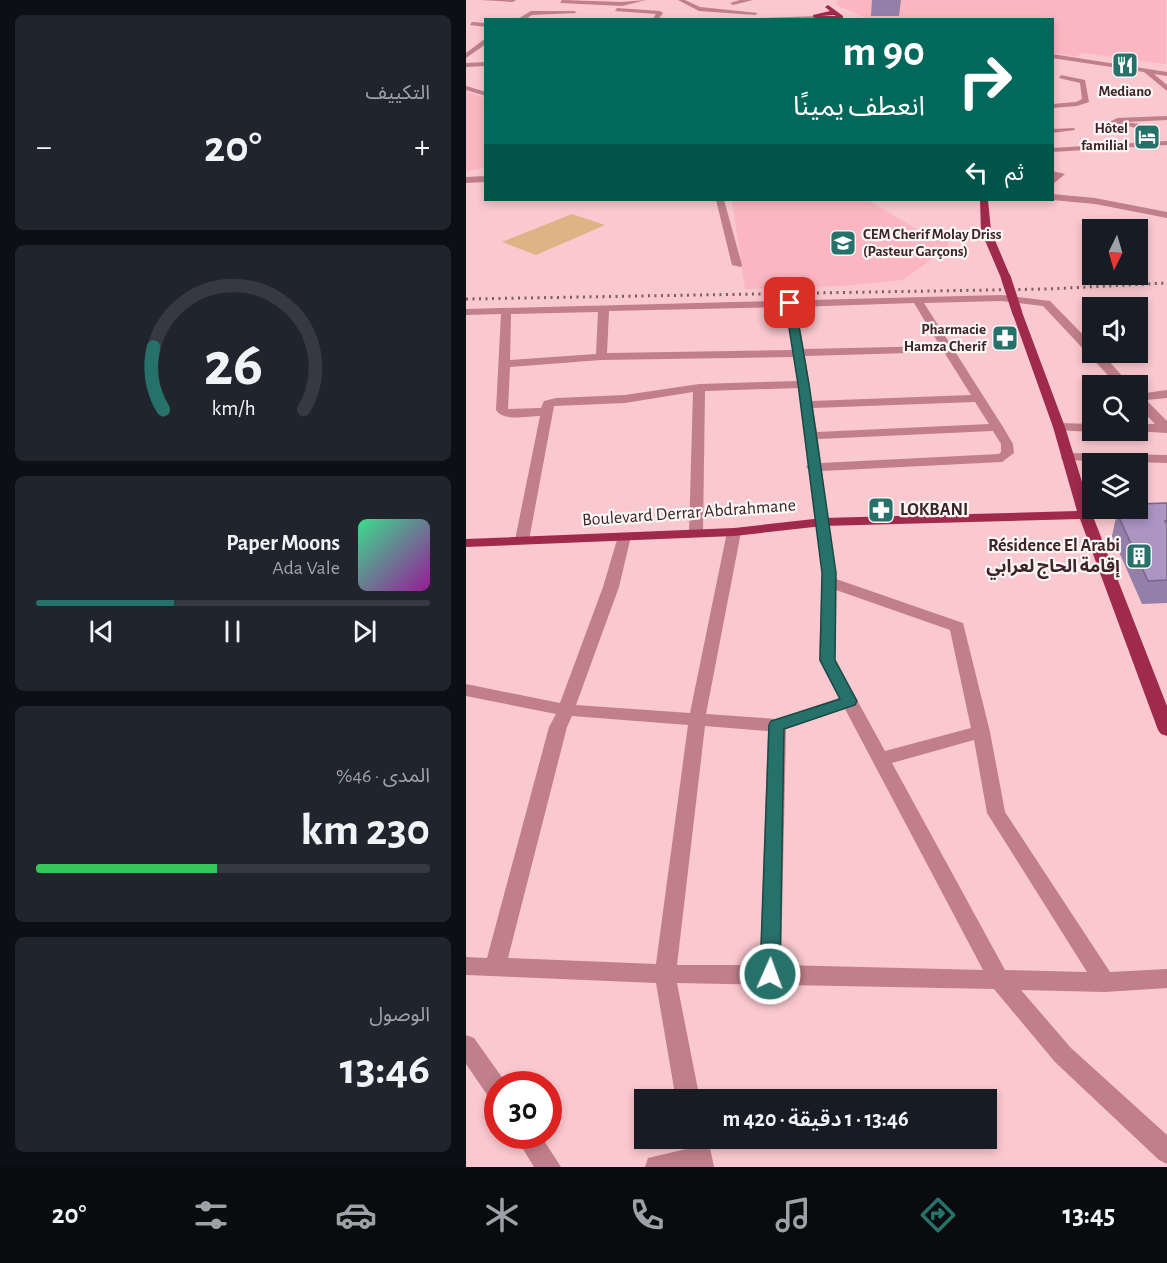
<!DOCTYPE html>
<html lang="ar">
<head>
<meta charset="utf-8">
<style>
	body { margin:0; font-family:"Alegreya Sans","Noto Sans Arabic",sans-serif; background:#20242c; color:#f1f3f6; direction:rtl; height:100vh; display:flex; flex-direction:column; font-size:22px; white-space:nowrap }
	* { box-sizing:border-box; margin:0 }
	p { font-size:20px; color:#9ea1a6 }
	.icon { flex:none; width:33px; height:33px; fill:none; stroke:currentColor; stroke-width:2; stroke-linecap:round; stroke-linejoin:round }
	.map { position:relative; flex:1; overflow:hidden; direction:ltr }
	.details { display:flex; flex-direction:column; gap:15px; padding:15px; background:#0d0f14; width:466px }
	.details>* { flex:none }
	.guide { position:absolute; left:18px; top:18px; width:570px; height:183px; border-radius:0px; box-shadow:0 3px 9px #0003; direction:rtl; background:#00695c; color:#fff; overflow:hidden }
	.needle { width:39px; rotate:185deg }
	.fabs { position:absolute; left:616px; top:219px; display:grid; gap:12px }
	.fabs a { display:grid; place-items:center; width:66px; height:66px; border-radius:0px; background:#171b24; box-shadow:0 3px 9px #0003; font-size:30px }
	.speed { position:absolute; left:18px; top:1071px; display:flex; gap:12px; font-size:30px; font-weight:700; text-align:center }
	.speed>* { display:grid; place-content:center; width:78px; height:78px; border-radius:50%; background:#171b24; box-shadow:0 3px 9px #0003; line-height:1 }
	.speed .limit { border:9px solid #d22; background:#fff; color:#111 }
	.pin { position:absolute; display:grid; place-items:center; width:51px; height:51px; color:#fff; margin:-26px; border-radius:12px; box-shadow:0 3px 9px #0006 }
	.me { position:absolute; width:66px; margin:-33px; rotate:2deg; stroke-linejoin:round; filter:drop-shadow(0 0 4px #0008) }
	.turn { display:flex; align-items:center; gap:21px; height:126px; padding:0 30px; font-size:27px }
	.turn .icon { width:78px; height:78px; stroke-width:2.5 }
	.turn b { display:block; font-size:42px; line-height:51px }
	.then { display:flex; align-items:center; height:57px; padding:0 30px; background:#0003; gap:12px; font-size:22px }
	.big { font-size:45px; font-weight:600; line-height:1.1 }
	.details .card { flex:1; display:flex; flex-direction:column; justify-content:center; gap:9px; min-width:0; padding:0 21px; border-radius:9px; background:#20242c }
	.details .dial { align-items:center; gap:0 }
	.dial svg { height:156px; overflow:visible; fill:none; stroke:#363941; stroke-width:7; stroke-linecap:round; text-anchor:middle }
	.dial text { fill:#f1f3f6; stroke:none }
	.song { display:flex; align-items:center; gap:18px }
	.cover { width:72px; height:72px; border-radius:9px; background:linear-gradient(135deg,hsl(150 70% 55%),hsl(300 70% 35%)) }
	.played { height:6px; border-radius:3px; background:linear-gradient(90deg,#27716b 35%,#363941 35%) }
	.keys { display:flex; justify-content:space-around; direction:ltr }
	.heat { display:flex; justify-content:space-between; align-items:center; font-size:33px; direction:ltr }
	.charge { height:9px; border-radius:4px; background:linear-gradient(90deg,#34c759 46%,#363941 0) }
	.trip { position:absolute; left:168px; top:1089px; width:363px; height:60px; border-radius:0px; background:#171b24; box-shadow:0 3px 9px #0003; font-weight:600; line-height:60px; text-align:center; direction:rtl }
	.tabs { display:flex; height:96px; justify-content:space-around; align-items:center; background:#090b0e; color:#9ea1a6 }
	.tabs .icon { width:42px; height:42px }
	.tabs .current { color:#27716b }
	.tabs b { font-size:27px; color:#f1f3f6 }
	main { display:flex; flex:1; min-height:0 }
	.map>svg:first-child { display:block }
</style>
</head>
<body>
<main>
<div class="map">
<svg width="701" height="1167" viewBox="0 0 701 1167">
	<rect width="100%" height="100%" fill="#fac8cf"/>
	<path fill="#fcb6c1" d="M372,0H700V64L616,53L610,57L587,53L586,20L414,19L398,17L370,5Z
		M0,92L20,98L19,168L0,171Z
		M266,200H402L460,235L484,237L481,248L437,280L377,286L279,289Z"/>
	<path fill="#deb487" d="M106,214L139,225L70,255L36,242Z"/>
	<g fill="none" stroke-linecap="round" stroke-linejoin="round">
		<path fill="#c07f8a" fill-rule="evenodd" d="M15,0H50L47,2Z
			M96,0L156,2L180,0L156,6L94,3Z
			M212,0H219L234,7L292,13L289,15L233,11Z
			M274,0H287L267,5L264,3Z
			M151,8L194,11L197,13L192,20H186L190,14L149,11Z
			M65,11H108L111,13L66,15L58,20H50Z
			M352,16L354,19L294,20L297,18Z
			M6,22L20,23V27L4,25Z
			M20,38V44L0,58V53Z
			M586,54L701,72V76L688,74L701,85V91L678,72L586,58Z
			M20,62V66L0,67V63Z
			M595,75L619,80L623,102L611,106L586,108V104L610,102L616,99L614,83L593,78Z
			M0,86L20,92V96L0,90Z
			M701,116V120L660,122L673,124L674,126L670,128L644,122L651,118Z
			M608,128L609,130L586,133V129Z
			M701,141V145L586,152V148Z
			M586,171L599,174L586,185L588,176Z
			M20,176V182L0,183V177Z
			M586,194L629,198L701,212V218L629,204L586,200Z
			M250,200H258L276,265L275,267L266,265Z
			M536,295L584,301L627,345V352H635L665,386H652L577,306L536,301L458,303L537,427L547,444L548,453L536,462L356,471L370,579L497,623L524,732L539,812L644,972L701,969V988L639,992L555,990L605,1048L701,1135V1164L693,1160L589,1062L528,989L211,983L234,1100H210L190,983L0,975V957L21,958L83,727L90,714L0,696V684L94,703L137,587L153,533H163L165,536L153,587L110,705L224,713L261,532L268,528L275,532L240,714L311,719L373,698L353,660L356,573L343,470L340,467L342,465L333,388L239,391L237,533L230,537L223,533L227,392L159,403L88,406L63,540L56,544L49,540L74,416C61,416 38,422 30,410L35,314L0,315V309ZM448,303L474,346L338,349L330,307ZM319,307L327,350L141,353L143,311ZM132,312L130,354L44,360L45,314ZM478,352L505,395L346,401L339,356ZM328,357L332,381L233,384L159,395L90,398L78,401L75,408L42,409L44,367L135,360ZM509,402L523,424L351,432L347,408ZM527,431L535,444V452L533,454L355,463L352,439ZM370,590L484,630L505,728L419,751L369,660ZM379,709L517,970L315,965L320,729ZM106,716L222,725L190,964L42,958L101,727ZM239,726L302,731L294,965H211ZM508,740L521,813L621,972L539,970L426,763Z
			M701,390V398L680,400L701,421V433L668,431L672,430V424H689L672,406V394Z
			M593,423L627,424V430H632L627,432L589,430L587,427L589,424Z
			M601,453L701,455V463L596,460L595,457Z
			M0,1035L8,1038L40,1083L32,1084V1102L24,1099L0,1064Z
			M49,1136H75L95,1167H68Z
			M218,1138H242L248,1167H179L182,1158L220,1149Z"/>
		<path fill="#a02a4c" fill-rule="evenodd" d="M362,5L377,16V18L356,20L347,17V15L364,11L359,7ZM368,15L370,16H355Z
			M514,200H522L525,231L545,278L544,280L535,278L515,231Z
			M551,309L556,312L599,427L625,511L701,509V517L628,519L701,706V736L695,734L692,730L614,519L357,526L268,536L0,547V539L268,528L357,518L611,511L587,427L546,312Z"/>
		<path stroke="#7d5c61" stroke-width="3" stroke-dasharray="2 4.5" stroke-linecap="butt" d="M0,299L581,289L701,283"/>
		<path stroke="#a02a4c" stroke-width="10" d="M540,278L551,312"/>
	</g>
	<path fill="#947fa8" d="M406,0H435L433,16H405Z
		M701,503V603L676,604L646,536L651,513Z"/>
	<path fill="#ac94c3" stroke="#786888" stroke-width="1.5" d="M701,503V521H699L701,524V580L682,581L651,513L657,508H672V504Z"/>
	<path fill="#27716b" stroke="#194946" stroke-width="1.5" d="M324,300L329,303L343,384L370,573L369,660L391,701L389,705L318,729L314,974L311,980L304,982L297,980L294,974L303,725L305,721L374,699L354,660L356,573L332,384L319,303Z"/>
	<defs>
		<symbol id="restaurant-square" viewBox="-11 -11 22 22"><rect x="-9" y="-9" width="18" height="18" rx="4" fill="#27716b" stroke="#fdf6f7"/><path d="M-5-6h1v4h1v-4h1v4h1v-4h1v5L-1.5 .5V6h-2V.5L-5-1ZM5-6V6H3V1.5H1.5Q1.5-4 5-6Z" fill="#fff"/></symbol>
		<symbol id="hotel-square" viewBox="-11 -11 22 22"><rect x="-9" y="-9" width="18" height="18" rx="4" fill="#27716b" stroke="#fdf6f7"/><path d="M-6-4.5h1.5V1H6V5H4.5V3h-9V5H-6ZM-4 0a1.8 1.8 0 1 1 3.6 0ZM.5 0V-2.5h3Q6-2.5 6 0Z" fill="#fff"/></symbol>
		<symbol id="school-square" viewBox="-11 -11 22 22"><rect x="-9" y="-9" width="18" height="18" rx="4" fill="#27716b" stroke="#fdf6f7"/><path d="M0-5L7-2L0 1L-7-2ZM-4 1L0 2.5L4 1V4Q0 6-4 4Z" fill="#fff"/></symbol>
		<symbol id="pharmacy-square" viewBox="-11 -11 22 22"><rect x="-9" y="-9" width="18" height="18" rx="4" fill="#27716b" stroke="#fdf6f7"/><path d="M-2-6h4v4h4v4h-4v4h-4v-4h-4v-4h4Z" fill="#fff"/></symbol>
		<symbol id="building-square" viewBox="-11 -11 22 22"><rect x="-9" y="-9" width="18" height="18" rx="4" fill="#27716b" stroke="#fdf6f7"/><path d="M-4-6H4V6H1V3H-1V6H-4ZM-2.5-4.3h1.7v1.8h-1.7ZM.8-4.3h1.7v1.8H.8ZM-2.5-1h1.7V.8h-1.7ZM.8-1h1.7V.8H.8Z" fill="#fff"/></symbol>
	</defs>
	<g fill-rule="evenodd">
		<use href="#restaurant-square" x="644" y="50" width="30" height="30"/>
		<use href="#hotel-square" x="666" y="122" width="30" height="30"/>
		<use href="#school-square" x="362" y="228" width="30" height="30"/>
		<use href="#pharmacy-square" x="524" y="323" width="30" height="30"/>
		<use href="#pharmacy-square" x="400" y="495" width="30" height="30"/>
		<use href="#building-square" x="658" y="541" width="30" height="30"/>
	</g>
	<g text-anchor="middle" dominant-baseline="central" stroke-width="4.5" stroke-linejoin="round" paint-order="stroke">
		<g font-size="15" font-weight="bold" fill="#3c2428" stroke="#fdf6f7" text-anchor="end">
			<text x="659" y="91" text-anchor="middle">Mediano</text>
			<text x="662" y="128">Hôtel<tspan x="662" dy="17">familial</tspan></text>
			<text x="397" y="234" text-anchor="start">CEM Cherif Molay Driss<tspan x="397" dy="17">(Pasteur Garçons)</tspan></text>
			<text x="520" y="329">Pharmacie<tspan x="520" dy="17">Hamza Cherif</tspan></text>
		</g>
		<g font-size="18" font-weight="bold" fill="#3c2428" stroke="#fdf6f7" text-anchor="start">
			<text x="434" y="510">LOKBANI</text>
			<text x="654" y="546" text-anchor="end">Résidence El Arabi<tspan x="654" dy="21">إقامة الحاج لعرابي</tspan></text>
		</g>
		<g font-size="18" fill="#3c2428" stroke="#fdf6f7">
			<text transform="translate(223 513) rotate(-4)">Boulevard Derrar Abdrahmane</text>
		</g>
	</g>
</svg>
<div class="fabs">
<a><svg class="needle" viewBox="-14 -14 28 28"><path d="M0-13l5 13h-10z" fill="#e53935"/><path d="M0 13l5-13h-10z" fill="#9ea1a6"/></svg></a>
<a><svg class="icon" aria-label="sound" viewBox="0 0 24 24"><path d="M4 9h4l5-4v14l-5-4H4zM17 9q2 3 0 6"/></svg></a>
<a><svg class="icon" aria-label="search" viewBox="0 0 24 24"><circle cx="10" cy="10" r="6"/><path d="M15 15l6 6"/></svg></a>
<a><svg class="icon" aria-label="layers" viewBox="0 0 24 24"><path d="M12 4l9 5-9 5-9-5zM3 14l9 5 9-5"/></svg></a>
</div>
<div class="speed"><div class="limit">30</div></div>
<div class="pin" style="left:324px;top:303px;background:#d93025"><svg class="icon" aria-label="arrive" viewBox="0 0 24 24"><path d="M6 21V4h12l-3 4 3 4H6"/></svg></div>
<svg class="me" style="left:304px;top:974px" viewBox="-20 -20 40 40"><circle r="17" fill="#27716b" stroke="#fff" stroke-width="3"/><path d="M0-11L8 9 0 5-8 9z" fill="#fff"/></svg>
<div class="trip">13:46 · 1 دقيقة · 420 m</div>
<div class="guide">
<div class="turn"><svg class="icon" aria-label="right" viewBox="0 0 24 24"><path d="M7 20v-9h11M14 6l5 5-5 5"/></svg><div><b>90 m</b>انعطف يمينًا</div></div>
<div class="then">ثم<svg class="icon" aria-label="left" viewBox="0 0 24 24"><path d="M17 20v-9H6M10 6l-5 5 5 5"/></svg></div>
</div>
</div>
<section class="details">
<div class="card"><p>التكييف</p>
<div class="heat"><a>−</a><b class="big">20°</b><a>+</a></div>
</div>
<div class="card dial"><svg viewBox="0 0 100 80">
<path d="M14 69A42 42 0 1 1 86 69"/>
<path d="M14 69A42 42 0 0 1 9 37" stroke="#27716b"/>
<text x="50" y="56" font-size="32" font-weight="700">26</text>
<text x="50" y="72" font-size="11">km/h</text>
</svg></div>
<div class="card">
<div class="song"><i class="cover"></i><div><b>Paper Moons</b><p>Ada Vale</p></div></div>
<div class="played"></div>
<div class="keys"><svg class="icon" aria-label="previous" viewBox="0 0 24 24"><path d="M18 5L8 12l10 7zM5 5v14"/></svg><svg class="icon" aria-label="pause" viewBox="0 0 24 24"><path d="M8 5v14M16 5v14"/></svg><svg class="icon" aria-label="next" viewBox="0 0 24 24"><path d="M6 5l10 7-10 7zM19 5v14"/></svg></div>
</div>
<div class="card"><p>المدى · 46%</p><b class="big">230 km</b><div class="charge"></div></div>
<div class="card"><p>الوصول</p><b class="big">13:46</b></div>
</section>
</main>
<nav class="tabs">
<b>13:45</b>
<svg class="icon current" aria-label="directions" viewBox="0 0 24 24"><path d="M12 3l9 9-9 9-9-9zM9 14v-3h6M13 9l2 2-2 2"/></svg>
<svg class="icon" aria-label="music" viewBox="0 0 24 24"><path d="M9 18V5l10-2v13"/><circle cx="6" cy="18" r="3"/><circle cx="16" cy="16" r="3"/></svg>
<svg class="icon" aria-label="phone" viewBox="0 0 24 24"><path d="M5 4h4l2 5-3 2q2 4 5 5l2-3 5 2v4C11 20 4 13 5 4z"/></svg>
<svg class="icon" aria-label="climate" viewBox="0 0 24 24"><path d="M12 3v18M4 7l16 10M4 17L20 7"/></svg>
<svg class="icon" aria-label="car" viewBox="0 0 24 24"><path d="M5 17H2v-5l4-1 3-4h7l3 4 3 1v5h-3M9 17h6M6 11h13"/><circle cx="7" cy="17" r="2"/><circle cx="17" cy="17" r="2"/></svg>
<svg class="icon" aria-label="filters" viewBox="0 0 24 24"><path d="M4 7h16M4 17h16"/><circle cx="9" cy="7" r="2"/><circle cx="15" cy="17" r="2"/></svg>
<b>20°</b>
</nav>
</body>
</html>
